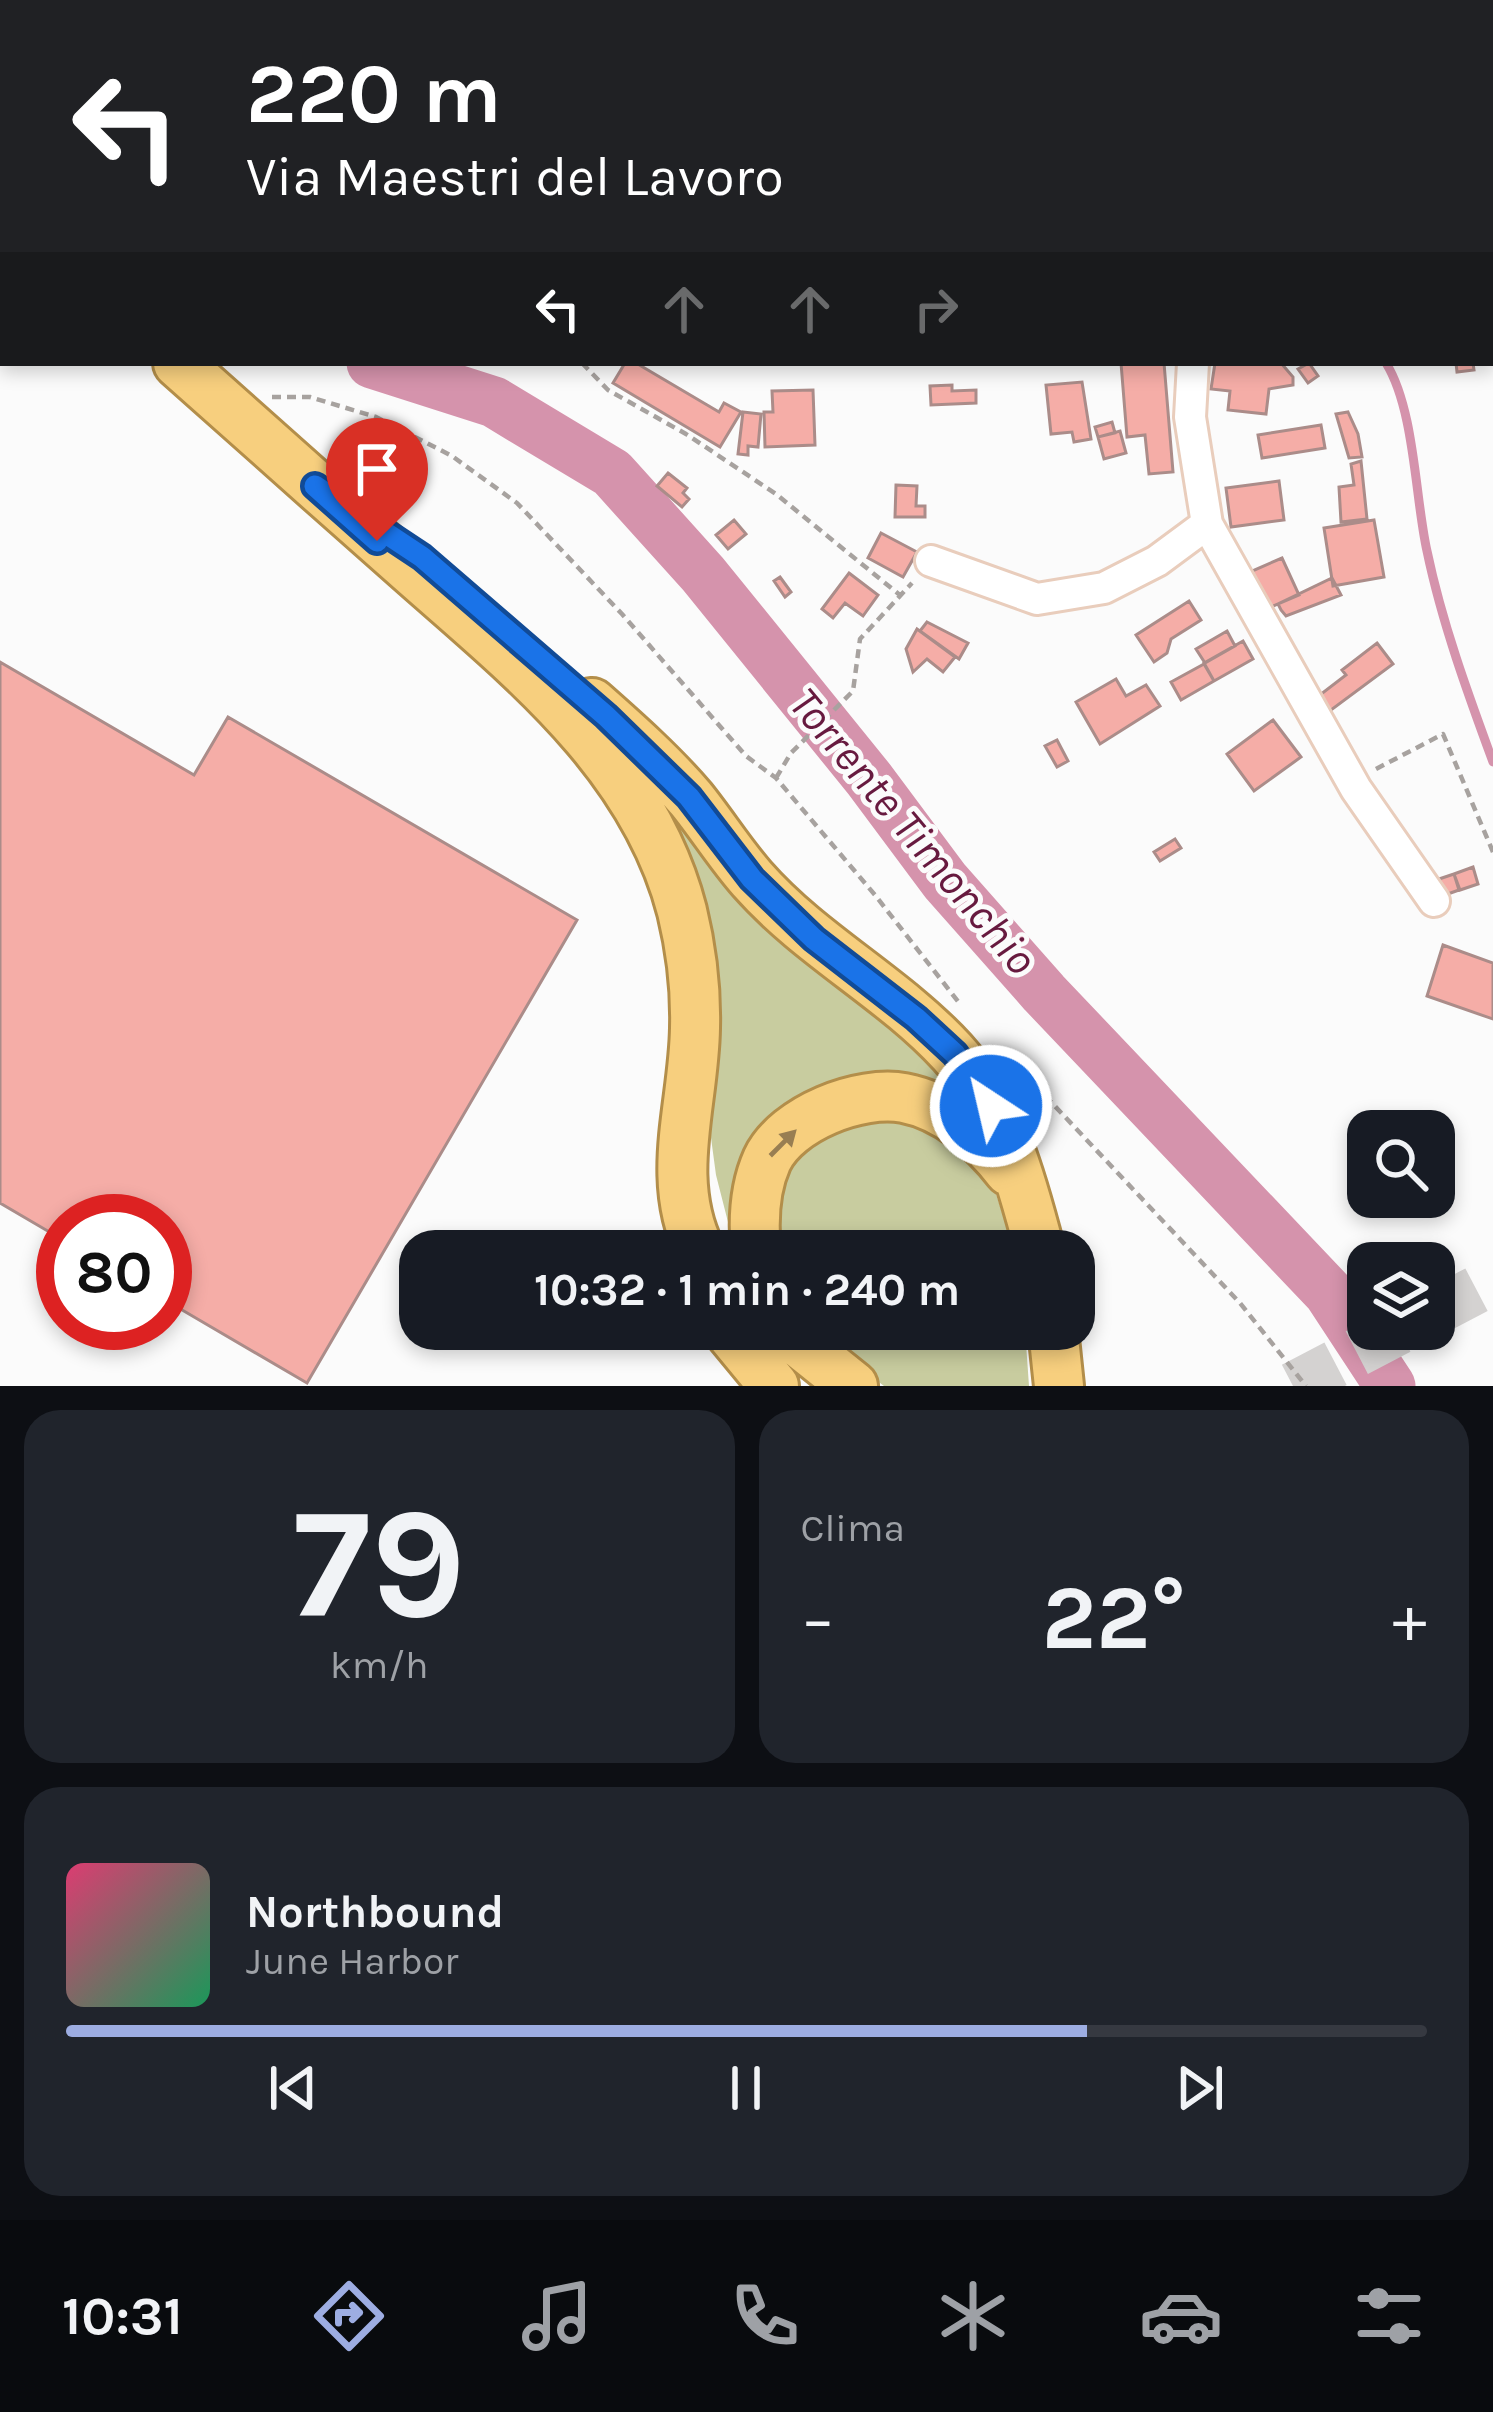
<!DOCTYPE html>
<html lang="it">
<head>
<meta charset="utf-8">
<style>
	body { margin:0; font-family:Karla,sans-serif; background:#20242c; color:#f1f3f6; height:100vh; display:flex; flex-direction:column; font-size:45px; white-space:nowrap }
	* { box-sizing:border-box; margin:0 }
	p { font-size:39px; color:#9ea1a6 }
	.icon { flex:none; width:66px; height:66px; fill:none; stroke:currentColor; stroke-width:2; stroke-linecap:round; stroke-linejoin:round }
	.map { position:relative; height:1386px; overflow:hidden }
	.details { display:flex; flex-direction:column; gap:24px; padding:24px; background:#0d0f14; flex:1 }
	.details>* { flex:none }
	.hud { position:absolute; left:0px; top:0px; width:1494px; height:366px; box-shadow:0 6px 18px #0003; background:#202124; color:#fff; overflow:hidden }
	.buttons { position:absolute; left:1347px; top:1110px; display:grid; gap:24px }
	.buttons a { display:grid; place-items:center; width:108px; height:108px; border-radius:24px; background:#171b24; box-shadow:0 6px 18px #0003; font-size:60px }
	.speed { position:absolute; left:36px; top:1194px; display:flex; gap:24px; font-size:60px; font-weight:700; text-align:center }
	.speed>* { display:grid; place-content:center; width:156px; height:156px; border-radius:50%; background:#171b24; box-shadow:0 6px 18px #0003; line-height:1 }
	.speed .limit { border:18px solid #d22; background:#fff; color:#111 }
	.pin { position:absolute; display:grid; place-items:center; width:102px; height:102px; color:#fff; margin:-123px -51px; border-radius:50% 50% 50% 0; rotate:-45deg; box-shadow:0 0 12px #0007 }
	.pin .icon { rotate:45deg }
	.me { position:absolute; width:132px; margin:-66px; rotate:325deg; stroke-linejoin:round; filter:drop-shadow(0 0 9px #0008) }
	.turn { display:flex; align-items:center; gap:42px; height:252px; padding:0 48px; font-size:54px }
	.turn .icon { width:156px; height:156px; stroke-width:2.5 }
	.turn b { display:block; font-size:84px; line-height:102px }
	.lanes { display:flex; align-items:center; height:114px; padding:0 48px; background:#0003; justify-content:center; gap:60px; direction:ltr }
	.lanes .off { opacity:.35 }
	.big { font-size:90px; font-weight:700; line-height:1.1 }
	.details .tile { flex:1; display:flex; flex-direction:column; justify-content:center; gap:18px; min-width:0; padding:0 42px; border-radius:36px; background:#20242c }
	.details .dial { align-items:center; gap:0 }
	.dial b { font-size:156px; line-height:1 }
	.song { display:flex; align-items:center; gap:36px }
	.cover { width:144px; height:144px; border-radius:18px; background:linear-gradient(135deg,hsl(340 70% 55%),hsl(150 70% 35%)) }
	.played { height:12px; border-radius:6px; background:linear-gradient(90deg,#9dade2 75%,#363941 75%) }
	.keys { display:flex; justify-content:space-around; direction:ltr }
	.heat { display:flex; justify-content:space-between; align-items:center; font-size:66px; direction:ltr }
	.details .tiles { flex:1; display:grid; gap:24px; grid-template-columns:1fr 1fr }
	.tile:last-child { grid-column:span 2 }
	.trip { position:absolute; left:399px; top:1230px; width:696px; height:120px; border-radius:36px; background:#171b24; box-shadow:0 6px 18px #0003; font-weight:700; line-height:120px; text-align:center }
	.tabs { display:flex; height:192px; justify-content:space-around; align-items:center; background:#090b0e; color:#9ea1a6 }
	.tabs .icon { width:84px; height:84px }
	.tabs .on { color:#9dade2 }
	.tabs b { font-size:54px; color:#f1f3f6 }
	.map>svg:first-child { display:block }
</style>
</head>
<body>
<div class="map">
<svg width="1493" height="1386" viewBox="0 0 1493 1386">
	<rect width="100%" height="100%" fill="#fbfbfb"/>
	<path fill="#c8cc9f" d="M631,758L913,1032L971,1105L897,1081L740,1179L729,1226L716,1175L709,1123L704,908L669,813Z
		M916,1117L965,1145L993,1185L1015,1251H775L777,1196L791,1156L827,1126Z
		M818,1329H1025L1029,1386H884L836,1349Z"/>
	<g fill="none" stroke-linecap="round" stroke-linejoin="round">
		<path stroke="#d593ac" stroke-width="9" d="M973,0L975,3
			M1386,363C1415,410 1415,498 1427,551C1442,623 1468,694 1493,762"/>
		<path stroke="#d593ac" stroke-width="51" d="M30,0L31,3
			M372,363L494,402L612,473L703,574L869,779L945,881L1044,993L1329,1293L1390,1386"/>
	</g>
	<path fill="#f5ada7" stroke="#ab8c89" stroke-width="3" d="M625,363H636L719,412L724,403L741,412L720,447L613,383Z
		M1121,363H1164L1173,472L1149,474L1145,435L1127,437Z
		M1215,363H1281L1293,377V385L1269,389L1266,414L1228,410L1230,391L1211,389Z
		M1309,363L1318,376L1308,383L1298,369Z
		M1456,363H1473L1474,370L1457,372Z
		M1082,382L1091,439L1074,442L1072,432L1051,434L1046,385Z
		M952,385V391L976,390V403L931,405L930,386Z
		M813,390L815,445L765,447L764,412H773L772,391Z
		M743,412L761,414L758,447L748,446V455L738,454Z
		M1348,412L1358,434L1362,457L1349,458L1336,414Z
		M1112,422L1115,433L1098,437L1095,427Z
		M1321,425L1325,448L1262,458L1258,435Z
		M1120,431L1126,453L1104,459L1098,437Z
		M1361,461L1367,519L1341,522L1339,487L1354,485L1351,464Z
		M668,473L687,488L683,493L689,499L682,507L657,486Z
		M1279,481L1284,520L1231,527L1226,488Z
		M896,485L917,486L916,506H925V517H895Z
		M734,520L746,534L728,549L716,535Z
		M1374,520L1384,577L1333,586L1324,528Z
		M881,533L917,552L903,577L868,558Z
		M1282,558L1299,595L1259,612L1243,575Z
		M849,573L878,595L863,616L845,603L833,618L822,609Z
		M780,577L791,592L785,597L774,581Z
		M1332,578L1341,595L1286,616L1281,610L1278,604Z
		M1189,601L1201,620L1171,639L1167,653L1154,662L1136,635Z
		M927,622L968,643L959,659L920,631Z
		M917,629L955,657L943,672L927,659L913,672L906,649Z
		M1227,631L1235,646L1205,663L1196,649Z
		M1243,641L1253,659L1214,681L1204,663Z
		M1377,643L1393,664L1323,716L1312,701L1346,675L1342,670Z
		M0,662L194,775L228,717L577,920L307,1383L165,1300V1221H63V1240L0,1203Z
		M1204,664L1214,681L1181,700L1171,682Z
		M1116,679L1126,696L1146,685L1160,706L1100,744L1076,702Z
		M1273,720L1301,757L1254,791L1227,754Z
		M1057,740L1068,761L1057,767L1045,746Z
		M1175,839L1181,848L1160,861L1154,852Z
		M1473,867L1478,884L1460,890L1454,874Z
		M1454,874L1459,890L1445,895L1439,879Z
		M1443,945L1493,963V1019L1427,996Z"/>
	<g fill="none" stroke-linecap="round" stroke-linejoin="round">
		<path stroke="#d4d2d1" stroke-width="48" stroke-dasharray="48 24" stroke-linecap="butt" d="M1434,1312L1493,1281
			M1293,1386L1402,1329"/>
		<defs>
			<path id="minor" d="M1491,200H1493
				M1193,363L1190,417L1207,524L1356,789L1434,901
				M931,561L1037,599L1104,588L1157,561L1207,524"/>
			<path id="trunk" d="M0,205L3,208
				M178,363C252,429 327,496 402,562C513,661 643,759 682,911C691,948 696,990 695,1028C694,1104 664,1178 700,1251
				M592,703C626,733 662,765 691,799C712,825 730,854 752,879C811,946 892,987 952,1052C1002,1106 1022,1182 1040,1251
				M756,1251C753,1220 754,1189 767,1160C787,1118 860,1090 904,1098C946,1106 984,1138 1009,1171
				M727,1329L774,1386
				M782,1329L853,1386
				M1053,1329L1059,1386"/>
		</defs>
		<use href="#minor" stroke="#e9cdbc" stroke-width="36"/>
		<use href="#trunk" stroke="#b38e4a" stroke-width="54"/>
		<path stroke="#a7a29f" stroke-width="4.5" stroke-dasharray="9 6" stroke-linecap="butt" d="M163,0L164,3
			M931,0L933,3
			M0,135L3,139
			M582,363L608,390L686,434L776,494L901,596
			M272,397H310L376,417L452,456L517,503L622,614L746,756L776,778L875,895L960,1004
			M1376,769L1443,734L1493,852
			M776,778L791,753L853,691L860,639L912,583
			M1004,1052L1240,1303L1306,1386"/>
		<use href="#minor" stroke="#fff" stroke-width="30"/>
		<use href="#trunk" stroke="#f7cf7e" stroke-width="48"/>
	</g>
	<defs><path id="oneway-solid" d="M-6-.8H1V-3.2L6.5 0L1 3.2V.8H-6Z" transform="scale(3)"/></defs>
	<use fill="#987e52" href="#oneway-solid" transform="translate(783 1143) rotate(-45)"/>
	<g fill="none" stroke-linecap="round" stroke-linejoin="round">
		<defs>
			<path id="route" d="M377,541L315,486L422,557L606,716L689,797L752,879L814,939L916,1018L955,1054L991,1106"/>
		</defs>
		<use href="#route" stroke="#114b97" stroke-width="30"/>
		<use href="#route" stroke="#1a73e8" stroke-width="21"/>
	</g>
	<g text-anchor="middle" dominant-baseline="central" stroke-width="10" stroke-linejoin="round" paint-order="stroke">
		<g font-size="45" font-style="italic" fill="#671a3f" stroke="#fbfbfb">
			<text transform="translate(913 831) rotate(50)">Torrente Timonchio</text>
		</g>
	</g>
</svg>
<div class="buttons">
<a><svg class="icon" aria-label="search" viewBox="0 0 24 24"><circle cx="10" cy="10" r="6"/><path d="M15 15l6 6"/></svg></a>
<a><svg class="icon" aria-label="layers" viewBox="0 0 24 24"><path d="M12 4l9 5-9 5-9-5zM3 14l9 5 9-5"/></svg></a>
</div>
<div class="speed"><div class="limit">80</div></div>
<div class="pin" style="left:377px;top:541px;background:#d93025"><svg class="icon" aria-label="arrive" viewBox="0 0 24 24"><path d="M6 21V4h12l-3 4 3 4H6"/></svg></div>
<svg class="me" style="left:991px;top:1106px" viewBox="-20 -20 40 40"><circle r="17" fill="#1a73e8" stroke="#fff" stroke-width="3"/><path d="M0-11L8 9 0 5-8 9z" fill="#fff"/></svg>
<div class="trip">10:32 · 1 min · 240 m</div>
<div class="hud">
<div class="turn"><svg class="icon" aria-label="left" viewBox="0 0 24 24"><path d="M17 20v-9H6M10 6l-5 5 5 5"/></svg><div><b>220 m</b>Via Maestri del Lavoro</div></div>
<div class="lanes"><svg class="icon" aria-label="left" viewBox="0 0 24 24"><path d="M17 20v-9H6M10 6l-5 5 5 5"/></svg><svg class="icon off" aria-label="ahead" viewBox="0 0 24 24"><path d="M12 20V5M6 11l6-6 6 6"/></svg><svg class="icon off" aria-label="ahead" viewBox="0 0 24 24"><path d="M12 20V5M6 11l6-6 6 6"/></svg><svg class="icon off" aria-label="right" viewBox="0 0 24 24"><path d="M7 20v-9h11M14 6l5 5-5 5"/></svg></div>
</div>
</div>
<section class="details">
<div class="tiles">
<div class="tile dial"><b>79</b><p>km/h</p></div>
<div class="tile"><p>Clima</p>
<div class="heat"><a>−</a><b class="big">22°</b><a>+</a></div>
</div>
<div class="tile">
<div class="song"><i class="cover"></i><div><b>Northbound</b><p>June Harbor</p></div></div>
<div class="played"></div>
<div class="keys"><svg class="icon" aria-label="previous" viewBox="0 0 24 24"><path d="M18 5L8 12l10 7zM5 5v14"/></svg><svg class="icon" aria-label="pause" viewBox="0 0 24 24"><path d="M8 5v14M16 5v14"/></svg><svg class="icon" aria-label="next" viewBox="0 0 24 24"><path d="M6 5l10 7-10 7zM19 5v14"/></svg></div>
</div>
</div>
</section>
<nav class="tabs">
<b>10:31</b>
<svg class="icon on" aria-label="directions" viewBox="0 0 24 24"><path d="M12 3l9 9-9 9-9-9zM9 14v-3h6M13 9l2 2-2 2"/></svg>
<svg class="icon" aria-label="music" viewBox="0 0 24 24"><path d="M9 18V5l10-2v13"/><circle cx="6" cy="18" r="3"/><circle cx="16" cy="16" r="3"/></svg>
<svg class="icon" aria-label="phone" viewBox="0 0 24 24"><path d="M5 4h4l2 5-3 2q2 4 5 5l2-3 5 2v4C11 20 4 13 5 4z"/></svg>
<svg class="icon" aria-label="climate" viewBox="0 0 24 24"><path d="M12 3v18M4 7l16 10M4 17L20 7"/></svg>
<svg class="icon" aria-label="car" viewBox="0 0 24 24"><path d="M5 17H2v-5l4-1 3-4h7l3 4 3 1v5h-3M9 17h6M6 11h13"/><circle cx="7" cy="17" r="2"/><circle cx="17" cy="17" r="2"/></svg>
<svg class="icon" aria-label="filters" viewBox="0 0 24 24"><path d="M4 7h16M4 17h16"/><circle cx="9" cy="7" r="2"/><circle cx="15" cy="17" r="2"/></svg>
</nav>
</body>
</html>
